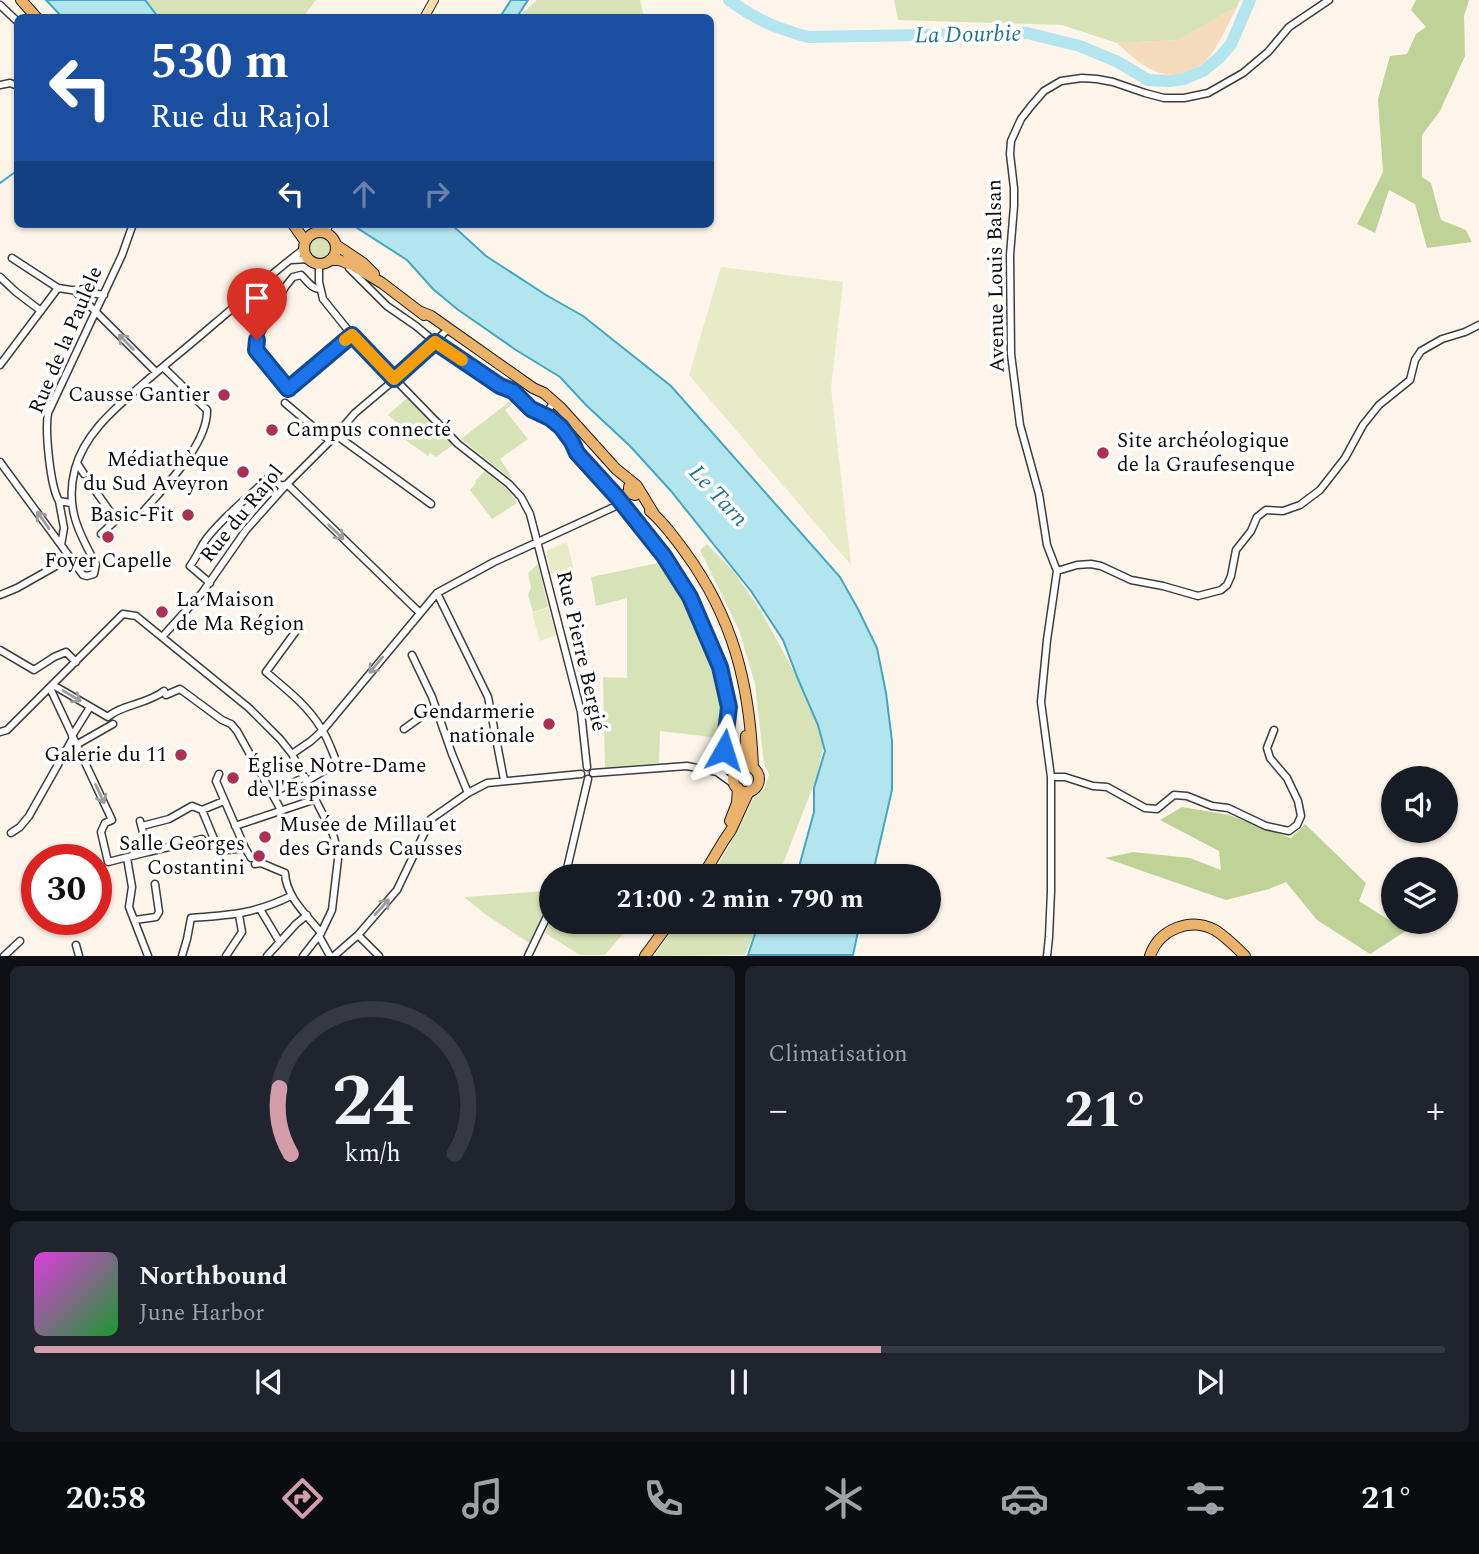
<!DOCTYPE html>
<html lang="fr">
<head>
<meta charset="utf-8">
<style>
	body { margin:0; font-family:Spectral,serif; background:#20242c; color:#f1f3f6; height:100vh; display:flex; flex-direction:column; font-size:26px; white-space:nowrap }
	* { box-sizing:border-box; margin:0 }
	p { font-size:23px; color:#9ea1a6 }
	.icon { flex:none; width:38px; height:38px; fill:none; stroke:currentColor; stroke-width:2; stroke-linecap:round; stroke-linejoin:round }
	.map { position:relative; height:956px; overflow:hidden }
	.drawer { display:flex; flex-direction:column; gap:10px; padding:10px; background:#0d0f14; flex:1 }
	.drawer>* { flex:none }
	.guide { position:absolute; left:14px; top:14px; width:700px; height:214px; border-radius:10px; box-shadow:0 2px 5px #0004; background:#1a4fa0; color:#fff; overflow:hidden }
	.buttons { position:absolute; left:1381px; top:766px; display:grid; gap:14px }
	.buttons a { display:grid; place-items:center; width:77px; height:77px; border-radius:50%; background:#171b24; box-shadow:0 2px 5px #0004; font-size:35px }
	.speed { position:absolute; left:21px; top:844px; display:flex; gap:14px; font-size:35px; font-weight:700; text-align:center }
	.speed>* { display:grid; place-content:center; width:91px; height:91px; border-radius:50%; background:#171b24; box-shadow:0 2px 5px #0004; line-height:1 }
	.speed .limit { border:10px solid #d22; background:#fff; color:#111 }
	.pin { position:absolute; display:grid; place-items:center; width:60px; height:60px; color:#fff; margin:-72px -30px; border-radius:50% 50% 50% 0; rotate:-45deg; box-shadow:0 0 7px #0007 }
	.pin .icon { rotate:45deg }
	.me { position:absolute; width:77px; margin:-38px; rotate:6deg; stroke-linejoin:round; filter:drop-shadow(0 0 5px #0008) }
	.turn { display:flex; align-items:center; gap:24px; height:147px; padding:0 21px; font-size:32px }
	.turn .icon { width:91px; height:91px; stroke-width:2.5 }
	.turn b { display:block; font-size:49px; line-height:60px }
	.lanes { display:flex; align-items:center; height:66px; padding:0 21px; background:#0003; justify-content:center; gap:35px; direction:ltr }
	.lanes .off { opacity:.35 }
	.big { font-size:52px; font-weight:700; line-height:1.1 }
	.drawer .card { flex:1; display:flex; flex-direction:column; justify-content:center; gap:10px; min-width:0; padding:0 24px; border-radius:10px; background:#20242c }
	.drawer .dial { align-items:center; gap:0 }
	.dial svg { height:182px; overflow:visible; fill:none; stroke:#363941; stroke-width:7; stroke-linecap:round; text-anchor:middle }
	.dial text { fill:#f1f3f6; stroke:none }
	.song { display:flex; align-items:center; gap:21px }
	.cover { width:84px; height:84px; border-radius:10px; background:linear-gradient(135deg,hsl(300 70% 55%),hsl(130 70% 35%)) }
	.played { height:7px; border-radius:4px; background:linear-gradient(90deg,#d29cab 60%,#363941 60%) }
	.keys { display:flex; justify-content:space-around; direction:ltr }
	.heat { display:flex; justify-content:space-between; align-items:center; font-size:38px; direction:ltr }
	.drawer .tiles { flex:1; display:grid; gap:10px; grid-template-columns:1fr 1fr }
	.card:last-child { grid-column:span 2 }
	.trip { position:absolute; left:539px; top:864px; width:402px; height:70px; border-radius:35px; background:#171b24; box-shadow:0 2px 5px #0004; font-weight:700; line-height:70px; text-align:center }
	.tab-bar { display:flex; height:112px; justify-content:space-around; align-items:center; background:#090b0e; color:#9ea1a6 }
	.tab-bar .icon { width:49px; height:49px }
	.tab-bar .on { color:#d29cab }
	.tab-bar b { font-size:32px; color:#f1f3f6 }
	.map>svg:first-child { display:block }
</style>
</head>
<body>
<div class="map">
<svg width="1479" height="956" viewBox="0 0 1479 956">
	<rect width="100%" height="100%" fill="#fdf5ea"/>
	<path fill="#d7e3b7" d="M144,0H316L304,16L306,18L157,17Z
		M537,0H640L644,17L517,18Z
		M894,0H1240L1237,7L1178,40L1117,43L1062,25L898,20Z
		M308 247a11 11 0 1 1 22 0a11 11 0 1 1-22 0Z
		M407,398L453,445L436,457L430,453L428,456L400,436L405,430L388,415Z
		M513,399L516,401L505,410L528,439L500,459L512,477L510,478L461,439Z
		M485,471L510,492L517,503L492,519L470,490L476,483L475,481Z
		M707,544L734,572L761,611L819,718L823,748L817,776L778,877H711L738,830L753,799L764,789L769,775L764,764L755,684L739,630L700,550Z
		M663,562L685,598L714,666L722,704L719,738L660,731L659,763L605,768L603,677L627,678V598L596,606L591,577Z
		M538,564L548,607L533,612L528,595L531,588L528,573Z
		M546,891L551,892V899L529,943L485,914L464,897Z
		M551,919V922H633L605,955H580L545,933Z
		M678,922H759L745,955L654,956Z"/>
	<path fill="#bfd298" d="M1416,0H1469L1464,16L1465,56L1440,111L1422,135V177L1431,183L1441,220L1466,230L1472,242L1427,248L1415,204L1389,190L1375,233L1357,224L1383,172L1378,99L1390,56L1407,54L1416,34L1426,27L1411,10Z
		M1182,807L1229,815L1291,838L1305,824L1366,883L1359,901L1406,931L1370,954L1317,920L1286,882L1269,889L1226,900L1105,858L1133,852L1190,858L1221,870L1219,851L1160,820Z"/>
	<path fill="#f4dbbb" d="M1237,7C1229,22 1218,47 1207,59C1203,64 1195,68 1189,71C1160,84 1137,61 1117,43L1178,40Z"/>
	<path fill="#e7ebc8" d="M721,267L843,282L831,388L851,565L689,375Z
		M567,542L575,574L559,578L558,572L551,574L546,551Z
		M548,608L557,635L540,641L532,613Z"/>
	<path fill="#b3e5ef" stroke="#42a7bf" stroke-width="2" d="M46,0H145L158,17H62Z
		M511,0H528L517,17H500Z
		M351,224H451L486,256L546,295L583,316L671,386L840,577L858,609L877,648L886,693L892,741V790L872,877H799V867L814,812V788L825,751L818,725L798,679L783,640L751,591L671,491L630,446L586,405L560,377L516,350L457,309L433,289L407,260Z
		M759,922H860L853,955H748Z"/>
	<g fill="none" stroke-linecap="round" stroke-linejoin="round">
		<path stroke="#42a7bf" stroke-width="2" d="M0,183L18,170"/>
		<path stroke="#b3e5ef" stroke-width="12" d="M729,0C757,20 775,28 808,37L1027,33L1080,46L1118,62L1148,80L1170,81L1184,79L1203,71L1220,57L1231,44L1250,0"/>
		<path stroke="#d9d2c8" stroke-width="6" stroke-dasharray="6 3" stroke-linecap="butt" d="M84,474L92,486"/>
		<defs>
			<path id="street" d="M0,5L18,22
				M0,85L10,83L18,86
				M12,258L58,288L104,295
				M291,260L309,259
				M319,264V282L323,299L352,335L458,444L509,484L521,497L530,514L581,712L587,767
				M349,268L387,306L416,326L435,342L500,386L513,391L531,409L545,416L561,427L572,442L577,453L617,497L653,541L690,596L720,667L729,707L724,750L719,761
				M0,277L16,292L41,311
				M320,289C311,289 307,280 301,275L293,277L285,287L257,340L256,350L288,389L352,335
				M74,290L156,372
				M0,365L58,288
				M285,403L330,441
				M545,416L551,406
				M336,435L431,504
				M0,462L83,575L87,576L94,574L96,564C78,532 65,506 75,469C85,432 117,407 144,383C167,363 191,344 214,324C244,299 273,272 304,249
				M77,463L84,474
				M287,484L420,613
				M92,486L116,520L101,534
				M59,501L64,528L61,545
				M71,503L59,501C50,486 45,431 48,413L122,255L133,224
				M141,514C163,488 208,445 207,410L163,367
				M1057,571L1077,565L1091,564L1101,566L1131,580L1163,586L1198,596L1221,590L1227,585L1231,576L1236,550L1251,531L1257,517L1266,510L1283,511L1300,505L1320,490L1345,458L1363,425L1379,405L1410,380L1415,360L1421,351L1442,339L1465,332L1479,325
				M210,583L190,566C197,557 200,547 207,538C225,515 249,497 270,476L281,486L287,484
				M437,593L488,697L504,780
				M0,595L17,588L70,558
				M296,631L266,672C286,689 307,705 321,728C327,737 331,748 335,758V763L332,766L307,781
				M162,637L202,593L246,530L287,484L336,435L355,413L413,364L446,331
				M0,650L34,670L54,657L66,652L76,662
				M412,655L432,697L452,754L468,793
				M53,685L108,717C120,705 148,704 164,691
				M50,688L112,820
				M166,695L180,689L222,720L231,724L237,731L281,810
				M404,729L435,707
				M0,732L7,730L123,614L136,616L249,708L280,739L292,754L333,834L337,849L338,859L332,910L321,933L303,956
				M72,736L90,707
				M76,745L113,724
				M292,754L311,741L323,730L437,593L494,562L614,507L628,490
				M593,773L687,766L717,772
				M219,774L216,781L245,848L219,851L202,810L224,801
				M1051,777H1065L1093,786L1107,787L1145,808L1157,809L1174,795L1187,796L1212,806L1228,808L1266,826L1289,831L1297,825L1301,816L1298,801L1287,778L1270,758L1267,748L1274,730
				M735,785L717,772L738,770
				M272,793L305,777
				M112,820L105,823L101,832L108,862L148,852L140,821
				M142,826L169,819L192,806L202,810
				M235,826L316,799
				M11,833L20,827L29,816L73,738
				M245,848L251,858
				M148,852L202,839
				M127,858L132,887L129,907L148,956
				M255,864L261,863L285,873C286,897 307,915 321,933
				M565,877L588,779
				M260,909L279,941
				M135,920L156,917L159,912L155,884
				M358,935L379,956
				M319,936L330,956
				M76,945L79,956
				M4,956L20,941
				M182,956L187,939L191,918C231,915 254,914 291,896
				M226,956L242,932L239,915
				M267,956L296,924L307,915
				M334,956L358,935L397,890L431,819L468,793L487,783L581,774
				M528,956L551,908
				M1047,956L1049,937L1051,891V777L1041,702L1047,640L1057,571L1047,545L1039,494L1020,425L1011,354L1010,255L1014,206V188L1010,154L1011,141L1021,119L1031,106L1044,91L1061,81L1082,78L1097,79L1113,82L1145,93L1164,98H1184L1208,93L1243,73L1268,52L1289,27L1329,0"/>
			<path id="secondary" d="M424,18L434,0
				M325,232L329,224"/>
			<path id="primary" d="M21,0L37,18
				M293,224L305,241
				M304 248a16 16 0 1 1 32 0a16 16 0 1 1-32 0Z
				M336,245L363,263L374,274
				M330,260H339L352,265L382,283L424,315
				M421,312L431,316L533,388L544,393L561,408L616,469L637,486L654,514
				M636,485H632L629,487V493L635,495L639,490
				M650,511C663,522 674,537 685,552C734,619 750,686 753,768
				M733 779a13 13 0 1 1 26 0a13 13 0 1 1-26 0Z
				M740,768L745,757L746,736
				M730,821L737,803L738,788
				M702,877L723,842L731,830L749,791
				M645,956L670,922
				M1150,956C1159,929 1190,917 1215,930C1226,937 1236,947 1245,956"/>
		</defs>
		<use href="#street" stroke="#3d3d3d" stroke-width="9"/>
		<use href="#secondary" stroke="#2c2c2c" stroke-width="10"/>
		<use href="#primary" stroke="#1b1b1b" stroke-width="12"/>
		<use href="#street" stroke="#fff" stroke-width="6"/>
		<use href="#secondary" stroke="#f7dfab" stroke-width="8"/>
		<use href="#primary" stroke="#ebb26c" stroke-width="10"/>
	</g>
	<defs><path id="oneway-shaft" d="M-6 0H5M1.5-3L5.5 0L1.5 3" fill="none" stroke-width="1.6" stroke-linecap="round" stroke-linejoin="round" transform="scale(1.75)"/></defs>
	<g stroke="#9d9d9d">
		<use href="#oneway-shaft" transform="translate(126 342) rotate(-135)"/>
		<use href="#oneway-shaft" transform="translate(43 520) rotate(-125)"/>
		<use href="#oneway-shaft" transform="translate(336 532) rotate(44)"/>
		<use href="#oneway-shaft" transform="translate(376 665) rotate(130)"/>
		<use href="#oneway-shaft" transform="translate(72 696) rotate(31)"/>
		<use href="#oneway-shaft" transform="translate(100 794) rotate(65)"/>
		<use href="#oneway-shaft" transform="translate(382 907) rotate(-48)"/>
	</g>
	<g fill="none" stroke-linecap="round" stroke-linejoin="round">
		<defs>
			<path id="route" d="M257,340L256,350L288,389L352,335L394,379L435,342L500,386L513,391L531,409L550,418L561,427L572,442L577,453L617,497L664,556L690,597L720,667L729,707L724,750"/>
		</defs>
		<use href="#route" stroke="#114b97" stroke-width="18"/>
		<use href="#route" stroke="#1a73e8" stroke-width="12"/>
		<path stroke="#f59e0b" stroke-width="12" d="M345,340L352,335L394,379L435,342L462,360"/>
	</g>
	<g fill="#ac3150" stroke="#fff" stroke-width="2.5">
		<circle cx="224" cy="395" r="7"/>
		<circle cx="272" cy="430" r="7"/>
		<circle cx="1103" cy="453" r="7"/>
		<circle cx="243" cy="472" r="7"/>
		<circle cx="188" cy="515" r="7"/>
		<circle cx="108" cy="537" r="7"/>
		<circle cx="162" cy="612" r="7"/>
		<circle cx="549" cy="724" r="7"/>
		<circle cx="181" cy="755" r="7"/>
		<circle cx="233" cy="778" r="7"/>
		<circle cx="265" cy="837" r="7"/>
		<circle cx="259" cy="856" r="7"/>
	</g>
	<g text-anchor="middle" dominant-baseline="central" stroke-width="7" stroke-linejoin="round" paint-order="stroke">
		<g font-size="21" fill="#0a0a0a" stroke="#fff">
			<text transform="translate(996 276) rotate(-91)">Avenue Louis Balsan</text>
			<text transform="translate(66 340) rotate(-67)">Rue de la Paulèle</text>
			<text transform="translate(242 514) rotate(-51)">Rue du Rajol</text>
			<text transform="translate(581 651) rotate(77)">Rue Pierre Bergié</text>
		</g>
		<g font-size="21" fill="#0a0a0a" stroke="#fff" text-anchor="end">
			<text x="210" y="395">Causse Gantier</text>
			<text x="286" y="430" text-anchor="start">Campus connecté</text>
			<text x="1117" y="441" text-anchor="start">Site archéologique<tspan x="1117" dy="24">de la Graufesenque</tspan></text>
			<text x="229" y="460">Médiathèque<tspan x="229" dy="24">du Sud Aveyron</tspan></text>
			<text x="174" y="515">Basic-Fit</text>
			<text x="108" y="561" text-anchor="middle">Foyer Capelle</text>
			<text x="176" y="600" text-anchor="start">La Maison<tspan x="176" dy="24">de Ma Région</tspan></text>
			<text x="535" y="712">Gendarmerie<tspan x="535" dy="24">nationale</tspan></text>
			<text x="167" y="755">Galerie du 11</text>
			<text x="247" y="766" text-anchor="start">Église Notre-Dame<tspan x="247" dy="24">de l'Espinasse</tspan></text>
			<text x="279" y="825" text-anchor="start">Musée de Millau et<tspan x="279" dy="24">des Grands Causses</tspan></text>
			<text x="245" y="844">Salle Georges<tspan x="245" dy="24">Costantini</tspan></text>
		</g>
		<g font-size="23" font-style="italic" fill="#21768f" stroke="#fff">
			<text transform="translate(968 35) rotate(-1)">La Dourbie</text>
			<text transform="translate(718 496) rotate(47)">Le Tarn</text>
		</g>
	</g>
</svg>
<div class="buttons">
<a><svg class="icon" aria-label="sound" viewBox="0 0 24 24"><path d="M4 9h4l5-4v14l-5-4H4zM17 9q2 3 0 6"/></svg></a>
<a><svg class="icon" aria-label="layers" viewBox="0 0 24 24"><path d="M12 4l9 5-9 5-9-5zM3 14l9 5 9-5"/></svg></a>
</div>
<div class="speed"><div class="limit">30</div></div>
<div class="pin" style="left:257px;top:340px;background:#d93025"><svg class="icon" aria-label="arrive" viewBox="0 0 24 24"><path d="M6 21V4h12l-3 4 3 4H6"/></svg></div>
<svg class="me" style="left:724px;top:750px" viewBox="-20 -20 40 40"><path d="M0-17L14 15 0 8-14 15z" fill="#1a73e8" stroke="#fff" stroke-width="4"/></svg>
<div class="trip">21:00 · 2 min · 790 m</div>
<div class="guide">
<div class="turn"><svg class="icon" aria-label="left" viewBox="0 0 24 24"><path d="M17 20v-9H6M10 6l-5 5 5 5"/></svg><div><b>530 m</b>Rue du Rajol</div></div>
<div class="lanes"><svg class="icon" aria-label="left" viewBox="0 0 24 24"><path d="M17 20v-9H6M10 6l-5 5 5 5"/></svg><svg class="icon off" aria-label="ahead" viewBox="0 0 24 24"><path d="M12 20V5M6 11l6-6 6 6"/></svg><svg class="icon off" aria-label="right" viewBox="0 0 24 24"><path d="M7 20v-9h11M14 6l5 5-5 5"/></svg></div>
</div>
</div>
<section class="drawer">
<div class="tiles">
<div class="card dial"><svg viewBox="0 0 100 80">
<path d="M14 69A42 42 0 1 1 86 69"/>
<path d="M14 69A42 42 0 0 1 9 40" stroke="#d29cab"/>
<text x="50" y="56" font-size="32" font-weight="700">24</text>
<text x="50" y="72" font-size="11">km/h</text>
</svg></div>
<div class="card"><p>Climatisation</p>
<div class="heat"><a>−</a><b class="big">21°</b><a>+</a></div>
</div>
<div class="card">
<div class="song"><i class="cover"></i><div><b>Northbound</b><p>June Harbor</p></div></div>
<div class="played"></div>
<div class="keys"><svg class="icon" aria-label="previous" viewBox="0 0 24 24"><path d="M18 5L8 12l10 7zM5 5v14"/></svg><svg class="icon" aria-label="pause" viewBox="0 0 24 24"><path d="M8 5v14M16 5v14"/></svg><svg class="icon" aria-label="next" viewBox="0 0 24 24"><path d="M6 5l10 7-10 7zM19 5v14"/></svg></div>
</div>
</div>
</section>
<nav class="tab-bar">
<b>20:58</b>
<svg class="icon on" aria-label="directions" viewBox="0 0 24 24"><path d="M12 3l9 9-9 9-9-9zM9 14v-3h6M13 9l2 2-2 2"/></svg>
<svg class="icon" aria-label="music" viewBox="0 0 24 24"><path d="M9 18V5l10-2v13"/><circle cx="6" cy="18" r="3"/><circle cx="16" cy="16" r="3"/></svg>
<svg class="icon" aria-label="phone" viewBox="0 0 24 24"><path d="M5 4h4l2 5-3 2q2 4 5 5l2-3 5 2v4C11 20 4 13 5 4z"/></svg>
<svg class="icon" aria-label="climate" viewBox="0 0 24 24"><path d="M12 3v18M4 7l16 10M4 17L20 7"/></svg>
<svg class="icon" aria-label="car" viewBox="0 0 24 24"><path d="M5 17H2v-5l4-1 3-4h7l3 4 3 1v5h-3M9 17h6M6 11h13"/><circle cx="7" cy="17" r="2"/><circle cx="17" cy="17" r="2"/></svg>
<svg class="icon" aria-label="filters" viewBox="0 0 24 24"><path d="M4 7h16M4 17h16"/><circle cx="9" cy="7" r="2"/><circle cx="15" cy="17" r="2"/></svg>
<b>21°</b>
</nav>
</body>
</html>
